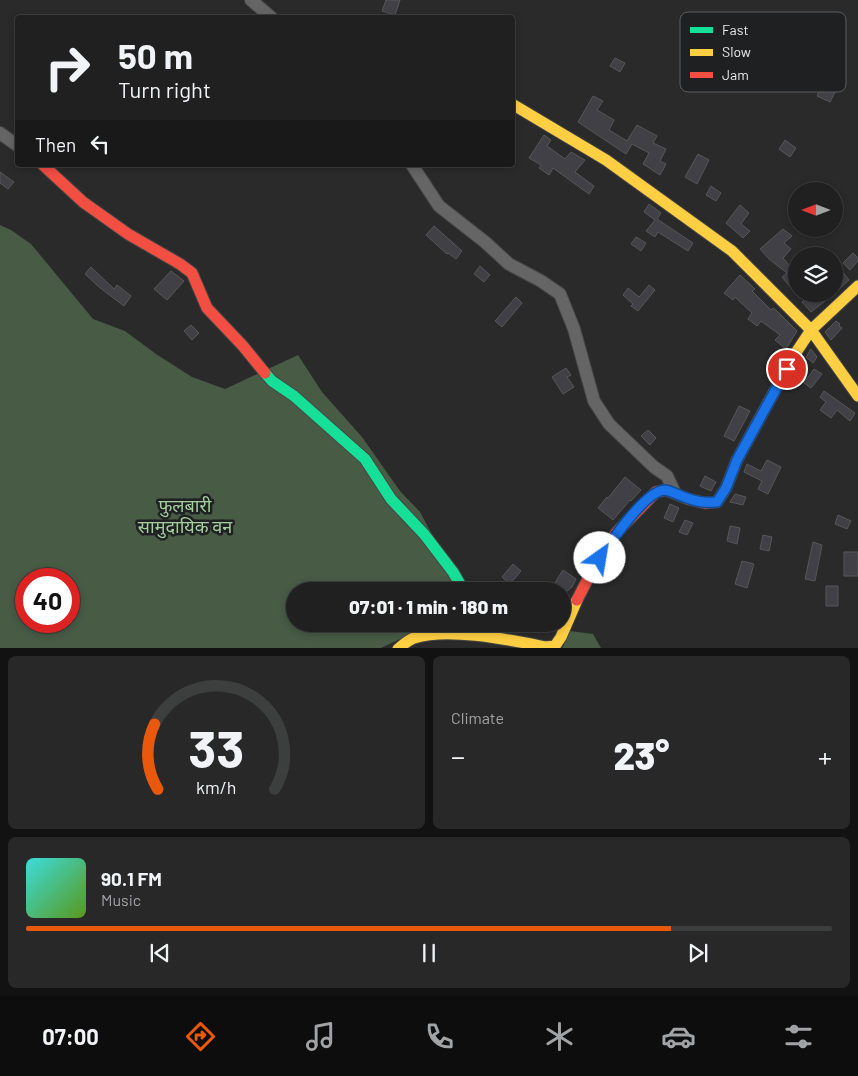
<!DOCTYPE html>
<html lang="en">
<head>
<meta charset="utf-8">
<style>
	body { margin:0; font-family:Barlow,"Noto Sans Devanagari",sans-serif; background:#282829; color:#f1f3f6; height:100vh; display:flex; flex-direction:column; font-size:19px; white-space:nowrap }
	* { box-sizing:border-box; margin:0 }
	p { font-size:16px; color:#a2a3a5 }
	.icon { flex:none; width:28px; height:28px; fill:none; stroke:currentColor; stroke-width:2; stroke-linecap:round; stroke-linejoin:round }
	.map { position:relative; height:648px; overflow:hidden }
	.drawer { display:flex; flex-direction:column; gap:8px; padding:8px; background:#121212; flex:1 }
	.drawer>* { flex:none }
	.hud { position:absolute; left:15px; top:15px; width:500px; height:152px; border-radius:5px; box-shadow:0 2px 8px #0003,0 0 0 1px #3d3e3e; background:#202020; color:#f1f3f6; overflow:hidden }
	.needle { width:32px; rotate:270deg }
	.buttons { position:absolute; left:788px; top:182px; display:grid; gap:10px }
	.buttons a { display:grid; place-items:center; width:55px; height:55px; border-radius:50%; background:#202020; box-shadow:0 2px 8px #0003,0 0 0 1px #3d3e3e; font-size:25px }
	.speed { position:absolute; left:15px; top:568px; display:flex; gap:10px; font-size:25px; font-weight:700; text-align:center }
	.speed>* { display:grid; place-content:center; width:65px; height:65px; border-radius:50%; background:#202020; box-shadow:0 2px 8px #0003,0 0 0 1px #3d3e3e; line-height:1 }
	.speed .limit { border:8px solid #d22; background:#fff; color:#111 }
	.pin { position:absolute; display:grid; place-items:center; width:42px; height:42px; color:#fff; margin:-21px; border:2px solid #fff; border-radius:50%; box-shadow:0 1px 5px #0007 }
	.me { position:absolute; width:55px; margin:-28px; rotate:32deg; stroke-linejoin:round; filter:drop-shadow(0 0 4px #0008) }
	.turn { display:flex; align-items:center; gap:18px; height:105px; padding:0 20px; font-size:22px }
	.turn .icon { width:65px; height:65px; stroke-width:2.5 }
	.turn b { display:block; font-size:35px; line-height:42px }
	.then { display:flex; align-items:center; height:48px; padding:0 20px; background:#0003; gap:10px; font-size:19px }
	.big { font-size:38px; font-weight:800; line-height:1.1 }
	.drawer .widget { flex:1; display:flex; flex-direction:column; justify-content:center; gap:8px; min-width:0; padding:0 18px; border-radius:8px; background:#282829 }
	.drawer .dial { align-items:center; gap:0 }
	.dial svg { height:130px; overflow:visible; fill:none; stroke:#3d3e3e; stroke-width:7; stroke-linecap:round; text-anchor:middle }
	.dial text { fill:#f1f3f6; stroke:none }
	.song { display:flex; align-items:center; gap:15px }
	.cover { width:60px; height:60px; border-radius:8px; background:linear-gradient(135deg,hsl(180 70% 55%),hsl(90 70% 35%)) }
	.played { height:5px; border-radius:2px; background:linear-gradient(90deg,#ea580c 80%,#3d3e3e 80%) }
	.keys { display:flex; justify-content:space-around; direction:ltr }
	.heat { display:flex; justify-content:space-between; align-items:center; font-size:28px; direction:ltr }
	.drawer .tiles { flex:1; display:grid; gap:8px; grid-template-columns:1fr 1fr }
	.widget:last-child { grid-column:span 2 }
	.trip { position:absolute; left:286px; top:582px; width:285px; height:50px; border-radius:25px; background:#202020; box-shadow:0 2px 8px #0003,0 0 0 1px #3d3e3e; font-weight:800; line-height:50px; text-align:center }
	.dock { display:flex; height:80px; justify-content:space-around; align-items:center; background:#0d0d0d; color:#a2a3a5 }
	.dock .icon { width:35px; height:35px }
	.dock .current { color:#ea580c }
	.dock b { font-size:22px; color:#f1f3f6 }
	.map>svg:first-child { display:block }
</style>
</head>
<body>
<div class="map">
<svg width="858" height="649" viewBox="0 0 858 649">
	<rect width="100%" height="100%" fill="#2a2a2a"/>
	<path fill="#475b45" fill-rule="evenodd" d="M0,225L11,230L31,244L93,319L125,331L156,354L192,377L225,389L298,355L322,392L362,437L400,491L420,512L449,566L453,591H295V624H432L381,648H0ZM26,579H69V621H26Z
		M570,631L593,634L601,648L562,649Z"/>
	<path fill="#404046" stroke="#575757" d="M386,0H400L395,15L382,11Z
		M615,58L625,63L620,72L610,66Z
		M822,84L836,90L830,102L817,96Z
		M593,96L603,101L597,110L614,120L609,130L627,141L637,125L657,136L653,143L666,149L660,161L666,164L660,175L643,164L649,153L632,144L626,154L578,122Z
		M544,135L551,140L547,146L565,159L571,152L585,160L575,172L594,186L589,194L553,168L549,175L539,168L541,165L529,158Z
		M785,140L796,148L790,157L779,149Z
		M698,154L709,160L697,184L685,177Z
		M0,172L14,182L8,189L0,183Z
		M711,186L721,193L716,201L706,195Z
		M649,204L661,213L657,219L693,243L688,251L658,232L655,237L646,231L655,220L644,212Z
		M740,205L749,213L741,224L750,231L743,238L726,223Z
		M434,226L462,251L456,259L448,253L447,254L426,235Z
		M783,229L792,236L784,243L791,249L783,258L796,273V294L782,277L787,273L769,259L760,249Z
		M636,237L646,243L641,251L631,244Z
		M853,253L858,258V261L850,270L843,263Z
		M480,266L490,275L484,282L474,274Z
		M91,267L114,289L117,285L131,296L124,306L99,287L85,274Z
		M841,270L849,280L834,294L811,312L802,302L812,294H834V276Z
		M171,271L184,281L167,300L154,289Z
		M740,275L755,289L752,291L771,310L773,308L777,311L797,331L786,349L775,340L780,335L761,321L757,326L748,319L752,313L735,297L733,300L724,293Z
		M649,285L655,290L638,311L631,306L633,304L623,295L628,288L639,297Z
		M516,297L522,303L502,327L495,321Z
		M836,321L840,324L839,326L842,328L831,340L825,332Z
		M191,325L199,333L192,340L184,331Z
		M811,349L817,357L813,363L806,357Z
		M566,368L571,375L567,377L574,387L563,394L552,377Z
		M814,369L822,374L811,388L804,383Z
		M824,391L855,413L850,421L837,410L831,418L820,410L826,402L820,397Z
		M739,406L750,411L734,441L724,436Z
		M648,430L656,438L650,445L641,436Z
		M767,460L781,467L768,494L758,489L762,481L744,472L747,464L761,471Z
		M705,476L716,482L711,491L700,486Z
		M625,477L641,490L631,501L630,500L613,520L598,508L607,497L608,498Z
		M735,494L746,497L743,505L730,502Z
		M670,504L679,508L673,522L664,518Z
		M838,515L851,521L847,529L835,524Z
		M685,520L693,523L687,535L679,532Z
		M730,526L740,528L737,544L727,541Z
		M763,535L772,537L769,551L760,549Z
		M813,542L822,545L815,581L805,579Z
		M844,552H858V576H844Z
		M742,561L754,564L747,588L735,584Z
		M513,564L521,571L510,584L502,577Z
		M563,570L576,579L572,587L567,591H550Z
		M826,586H838V606H826Z"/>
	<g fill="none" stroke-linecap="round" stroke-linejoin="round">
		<defs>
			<path id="street" d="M251,0L272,18
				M0,133L18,146
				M412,165L439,206L485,242L509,264L541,281L560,294L574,329L594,401L609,424L654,467L667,476L675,493"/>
			<path id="fast" d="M265,373L272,381L294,396L365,459L391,499L424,534L453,572L464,591"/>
			<path id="slow" d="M512,104L606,160L732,251L811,330L858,396
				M737,460L795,354L811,330L858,286
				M398,649C403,645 408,640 414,638C449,627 510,640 546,647L555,646L561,637L577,600"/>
			<path id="jam" d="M43,165L83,202L128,234L180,264L192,273L207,308L243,346L265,373
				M577,600L592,571L616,533L656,492L666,490L688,499L705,503L717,502L726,488L737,460"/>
		</defs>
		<use href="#street" stroke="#464646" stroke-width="14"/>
		<use href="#fast" stroke="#464646" stroke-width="13"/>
		<use href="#slow" stroke="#464646" stroke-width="13"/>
		<use href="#jam" stroke="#464646" stroke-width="13"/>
		<use href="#street" stroke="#656566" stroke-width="12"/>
		<use href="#fast" stroke="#16e098" stroke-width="11"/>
		<use href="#slow" stroke="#ffcf43" stroke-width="11"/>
		<use href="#jam" stroke="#f24e42" stroke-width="11"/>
	</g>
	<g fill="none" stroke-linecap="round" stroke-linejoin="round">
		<defs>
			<path id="route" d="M600,558C610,543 646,490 665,490C672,491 680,496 687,498C697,502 707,503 717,502L726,488L737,460L787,369"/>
		</defs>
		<use href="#route" stroke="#114b97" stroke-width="12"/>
		<use href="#route" stroke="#1a73e8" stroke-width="9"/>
	</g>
	<g text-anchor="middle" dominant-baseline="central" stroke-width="5" stroke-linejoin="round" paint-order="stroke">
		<g font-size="18" fill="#a5cf9f" stroke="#1f2022">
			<text x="185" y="505">फुलबारी<tspan x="185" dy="21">सामुदायिक वन</tspan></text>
		</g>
	</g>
	<rect x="680" y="12" width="166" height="80" rx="8" fill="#1f2022" stroke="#5c5c5e" stroke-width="1"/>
	<rect x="690" y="27" width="23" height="6" fill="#16e098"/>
	<rect x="690" y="49" width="23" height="7" fill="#ffcf43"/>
	<rect x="690" y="72" width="23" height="6" fill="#f24e42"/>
	<g font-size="14" fill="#e9e9eb">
		<text x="722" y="35">Fast</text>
		<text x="722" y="57">Slow</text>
		<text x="722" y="80">Jam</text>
	</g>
</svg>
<div class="buttons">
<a><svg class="needle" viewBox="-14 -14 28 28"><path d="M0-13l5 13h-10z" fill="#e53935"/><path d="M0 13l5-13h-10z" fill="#a2a3a5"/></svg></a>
<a><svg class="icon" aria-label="layers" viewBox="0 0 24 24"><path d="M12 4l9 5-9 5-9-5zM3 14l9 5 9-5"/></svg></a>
</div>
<div class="speed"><div class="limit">40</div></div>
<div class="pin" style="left:787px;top:369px;background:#d93025"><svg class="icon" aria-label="arrive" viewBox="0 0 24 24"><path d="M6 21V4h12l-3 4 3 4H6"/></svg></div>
<svg class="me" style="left:600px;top:558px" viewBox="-20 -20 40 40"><circle r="19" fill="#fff"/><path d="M0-13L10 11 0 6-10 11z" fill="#1a73e8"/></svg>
<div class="trip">07:01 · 1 min · 180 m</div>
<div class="hud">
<div class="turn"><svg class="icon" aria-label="right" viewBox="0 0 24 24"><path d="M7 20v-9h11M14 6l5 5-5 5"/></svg><div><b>50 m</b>Turn right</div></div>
<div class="then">Then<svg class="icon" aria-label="left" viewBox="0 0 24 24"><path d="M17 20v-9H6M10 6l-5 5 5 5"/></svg></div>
</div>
</div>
<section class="drawer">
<div class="tiles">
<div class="widget dial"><svg viewBox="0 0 100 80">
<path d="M14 69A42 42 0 1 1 86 69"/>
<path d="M14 69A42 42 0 0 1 12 29" stroke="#ea580c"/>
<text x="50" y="56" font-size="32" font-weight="700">33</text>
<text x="50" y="72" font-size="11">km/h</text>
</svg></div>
<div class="widget"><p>Climate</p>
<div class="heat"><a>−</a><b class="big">23°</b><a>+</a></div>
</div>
<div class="widget">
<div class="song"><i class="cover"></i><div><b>90.1 FM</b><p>Music</p></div></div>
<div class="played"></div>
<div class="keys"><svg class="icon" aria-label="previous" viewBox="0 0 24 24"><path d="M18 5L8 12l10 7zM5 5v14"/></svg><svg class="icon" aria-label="pause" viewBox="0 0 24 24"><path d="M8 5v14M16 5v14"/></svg><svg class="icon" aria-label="next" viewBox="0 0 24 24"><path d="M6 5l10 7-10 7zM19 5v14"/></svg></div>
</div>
</div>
</section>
<nav class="dock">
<b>07:00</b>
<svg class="icon current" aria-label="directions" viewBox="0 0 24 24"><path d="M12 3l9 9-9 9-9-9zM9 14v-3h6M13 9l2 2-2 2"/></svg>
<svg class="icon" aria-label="music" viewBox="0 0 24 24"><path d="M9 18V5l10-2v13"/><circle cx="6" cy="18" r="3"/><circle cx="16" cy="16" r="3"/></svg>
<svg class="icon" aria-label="phone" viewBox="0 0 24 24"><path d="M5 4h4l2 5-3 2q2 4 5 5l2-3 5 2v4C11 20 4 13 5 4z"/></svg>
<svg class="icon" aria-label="climate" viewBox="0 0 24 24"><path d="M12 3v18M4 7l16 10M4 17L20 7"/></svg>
<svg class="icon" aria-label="car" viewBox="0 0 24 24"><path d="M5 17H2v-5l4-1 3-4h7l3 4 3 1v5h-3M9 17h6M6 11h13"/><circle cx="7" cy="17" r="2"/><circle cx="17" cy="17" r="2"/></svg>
<svg class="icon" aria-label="filters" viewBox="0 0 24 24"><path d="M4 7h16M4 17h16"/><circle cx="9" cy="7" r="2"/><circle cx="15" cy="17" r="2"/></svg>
</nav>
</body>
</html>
